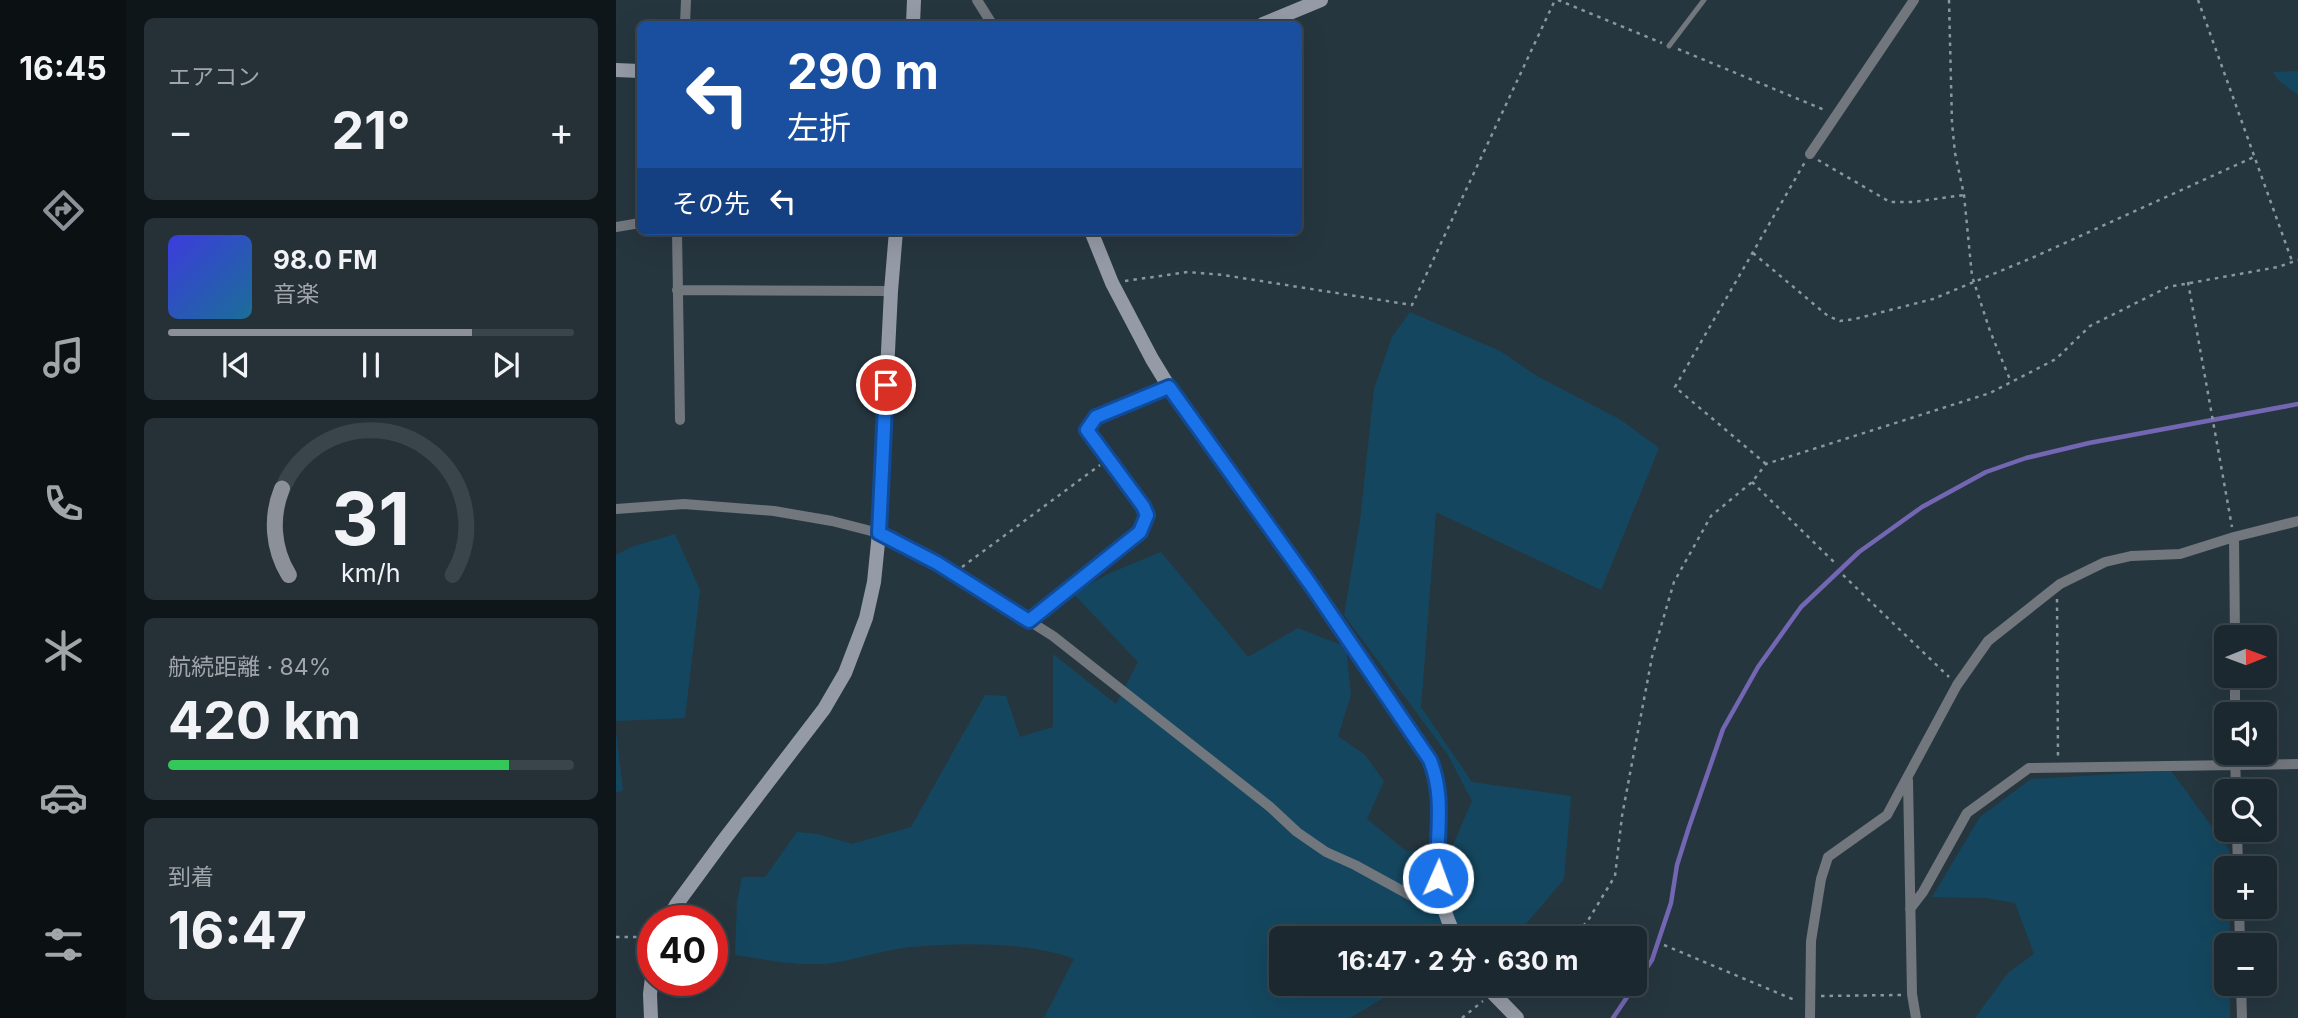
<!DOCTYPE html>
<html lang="ja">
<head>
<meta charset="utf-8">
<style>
	body { margin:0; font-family:Inter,"Noto Sans JP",sans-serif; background:#253037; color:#f1f3f6; height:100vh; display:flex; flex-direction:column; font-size:26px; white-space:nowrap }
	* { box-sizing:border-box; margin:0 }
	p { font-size:23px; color:#a0a6aa }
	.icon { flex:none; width:38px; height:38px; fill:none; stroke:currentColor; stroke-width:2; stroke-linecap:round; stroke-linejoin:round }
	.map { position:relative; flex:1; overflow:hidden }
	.side { display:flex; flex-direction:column; gap:18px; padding:18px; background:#0f161a; width:490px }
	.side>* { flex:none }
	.banner { position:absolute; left:21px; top:21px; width:665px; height:214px; border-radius:10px; box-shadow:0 7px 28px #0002,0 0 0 2px #3a444b; background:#1a4fa0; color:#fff; overflow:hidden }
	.needle { width:46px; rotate:89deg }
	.controls { position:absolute; left:1598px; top:625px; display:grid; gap:14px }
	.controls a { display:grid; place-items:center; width:63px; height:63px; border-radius:10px; background:#1c282f; box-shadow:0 7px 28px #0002,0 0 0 2px #3a444b; font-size:35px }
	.speed { position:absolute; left:21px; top:905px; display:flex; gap:14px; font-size:35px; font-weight:700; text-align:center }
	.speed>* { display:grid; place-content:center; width:91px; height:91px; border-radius:50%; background:#1c282f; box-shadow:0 7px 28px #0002,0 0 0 2px #3a444b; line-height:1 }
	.speed .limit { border:10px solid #d22; background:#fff; color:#111 }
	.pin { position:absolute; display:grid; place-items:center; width:60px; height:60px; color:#fff; margin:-30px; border:4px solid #fff; border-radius:50%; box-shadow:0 2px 7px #0007 }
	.me { position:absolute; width:77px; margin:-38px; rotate:2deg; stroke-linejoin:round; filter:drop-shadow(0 0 5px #0008) }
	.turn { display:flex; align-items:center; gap:24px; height:147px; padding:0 35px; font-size:32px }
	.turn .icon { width:91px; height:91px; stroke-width:2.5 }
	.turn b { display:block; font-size:49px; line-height:60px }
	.then { display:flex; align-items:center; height:66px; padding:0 35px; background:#0003; gap:14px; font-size:26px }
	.big { font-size:52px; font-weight:700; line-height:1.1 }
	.side .tile { flex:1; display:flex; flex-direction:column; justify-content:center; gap:10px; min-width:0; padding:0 24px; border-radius:10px; background:#253037 }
	.side .dial { align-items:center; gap:0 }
	.dial svg { height:182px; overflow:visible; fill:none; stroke:#3a444b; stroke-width:7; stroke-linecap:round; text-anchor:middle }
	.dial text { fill:#f1f3f6; stroke:none }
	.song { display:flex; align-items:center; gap:21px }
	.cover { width:84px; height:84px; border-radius:10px; background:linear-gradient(135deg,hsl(240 70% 55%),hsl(200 70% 35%)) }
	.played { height:7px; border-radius:4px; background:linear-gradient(90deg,#8c9099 75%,#3a444b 75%) }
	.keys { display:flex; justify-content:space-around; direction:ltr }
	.heat { display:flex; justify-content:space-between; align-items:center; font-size:38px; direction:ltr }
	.charge { height:10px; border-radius:5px; background:linear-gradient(90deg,#34c759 84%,#3a444b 0) }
	.trip { position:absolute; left:653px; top:926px; width:378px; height:70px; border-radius:10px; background:#1c282f; box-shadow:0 7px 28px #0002,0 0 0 2px #3a444b; font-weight:700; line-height:70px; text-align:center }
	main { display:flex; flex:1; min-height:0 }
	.menu { display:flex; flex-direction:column; width:126px; justify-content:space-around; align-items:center; background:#0b1013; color:#a0a6aa }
	.menu .icon { width:49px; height:49px }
	.menu .active { color:#8c9099 }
	.menu b { font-size:32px; color:#f1f3f6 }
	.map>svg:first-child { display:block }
</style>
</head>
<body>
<main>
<nav class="menu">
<b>16:45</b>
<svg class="icon active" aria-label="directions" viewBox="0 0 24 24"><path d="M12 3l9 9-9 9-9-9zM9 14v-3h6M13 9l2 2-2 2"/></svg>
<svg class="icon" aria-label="music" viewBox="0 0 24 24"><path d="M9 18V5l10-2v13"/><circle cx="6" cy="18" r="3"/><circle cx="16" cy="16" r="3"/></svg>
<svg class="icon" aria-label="phone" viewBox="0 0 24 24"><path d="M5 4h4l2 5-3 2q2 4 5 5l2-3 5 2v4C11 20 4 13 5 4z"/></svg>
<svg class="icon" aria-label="climate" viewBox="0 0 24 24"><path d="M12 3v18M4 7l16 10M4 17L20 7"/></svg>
<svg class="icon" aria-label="car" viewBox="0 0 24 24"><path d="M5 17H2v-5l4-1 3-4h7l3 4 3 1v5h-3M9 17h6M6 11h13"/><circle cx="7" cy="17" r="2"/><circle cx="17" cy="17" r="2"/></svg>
<svg class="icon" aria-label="filters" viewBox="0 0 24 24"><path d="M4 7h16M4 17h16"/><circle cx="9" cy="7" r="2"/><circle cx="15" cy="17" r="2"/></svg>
</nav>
<section class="side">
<div class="tile"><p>エアコン</p>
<div class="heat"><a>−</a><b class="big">21°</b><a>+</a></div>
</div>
<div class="tile">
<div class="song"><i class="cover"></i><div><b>98.0 FM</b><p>音楽</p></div></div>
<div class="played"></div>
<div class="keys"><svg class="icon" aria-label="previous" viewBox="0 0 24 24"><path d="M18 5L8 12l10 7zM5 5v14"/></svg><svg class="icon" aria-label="pause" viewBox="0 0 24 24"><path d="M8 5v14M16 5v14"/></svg><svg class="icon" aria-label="next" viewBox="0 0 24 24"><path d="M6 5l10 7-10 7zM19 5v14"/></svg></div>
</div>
<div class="tile dial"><svg viewBox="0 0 100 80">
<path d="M14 69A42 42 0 1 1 86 69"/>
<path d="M14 69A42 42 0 0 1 11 31" stroke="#8c9099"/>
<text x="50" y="56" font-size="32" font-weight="700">31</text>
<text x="50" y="72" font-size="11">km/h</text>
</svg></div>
<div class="tile"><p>航続距離 · 84%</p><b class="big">420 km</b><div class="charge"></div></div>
<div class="tile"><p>到着</p><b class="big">16:47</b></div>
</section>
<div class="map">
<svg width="1682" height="1018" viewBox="0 0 1682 1018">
	<rect width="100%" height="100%" fill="#26363f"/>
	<path fill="#14475f" d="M1682,71V95L1662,80L1657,72Z
		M794,312L884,351L921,376L1005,420L1043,448L985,590L820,512L805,707L856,782L955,796L948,879L898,938H665V984H807L779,991L734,1018H428L458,959C412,941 343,943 294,947C265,950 238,961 209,964C179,966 148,959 119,955L121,902L126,877H149L181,832L201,834L236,844L295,827L369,695L390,696L404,737L437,727V654L500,704L522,662L457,593L494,573L545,552L632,657L682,628L730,647L735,695L722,736L749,755L768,781L751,819L790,851L836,847L856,801L832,755L728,615L744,521L758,389L776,337Z
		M59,534L84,590L69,718L0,721V555L15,547Z
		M0,732L7,790L0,793Z
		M1555,771L1614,851V868H1610V906L1614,907V945H1610V984H1614V1018H1359L1392,973L1418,954L1399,903L1370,898L1316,897L1364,817L1415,779Z"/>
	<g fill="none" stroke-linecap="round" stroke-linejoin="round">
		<path stroke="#7367b3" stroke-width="4.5" d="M997,1018L1036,960L1055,903L1061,865L1073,827L1107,729L1142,667L1185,607L1243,552L1306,507L1370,472L1410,458L1473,443L1682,404"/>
		<path stroke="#8a979e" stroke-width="2.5" stroke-dasharray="3.5 5" stroke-linecap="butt" d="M942,0L1046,43
			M1333,0L1336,123L1339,153L1348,195L1356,276L1374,331L1395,382
			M1582,0L1676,261
			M1062,49L1211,111
			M1202,160L1274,202H1297L1348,195
			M1137,253L1212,316L1224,321L1239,319L1317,299L1418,257L1638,157
			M509,281L572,272L607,275L796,305L939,0
			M1572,282L1616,527
			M1150,464L1059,387L1189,162
			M1136,482L1219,563
			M346,567L484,465
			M1227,575L1333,677
			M1441,599L1442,757
			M0,937H37
			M955,938L971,922L999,876L1006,816L1036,657L1058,582L1095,516L1136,482L1150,464L1374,393L1440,359L1474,326L1552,287L1662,267L1682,260
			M1048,945L1181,1001
			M897,996L910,984
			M1205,996L1286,995
			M846,1018L867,1001"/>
		<path stroke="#72767d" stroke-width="5" d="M1053,46L1088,0"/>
		<path stroke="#72767d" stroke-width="10" d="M361,0L376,24
			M69,24L70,0
			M1194,154L1298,0
			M0,227L24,223
			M61,231L64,420
			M61,290L275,291
			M0,509L68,504L158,511L216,521L263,533L321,563L437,636L653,806L681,832L710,852L739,865L812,905L827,909
			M1618,537L1619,637
			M413,621L524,532L531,515L527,506L471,430L479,417L553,387
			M1619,676V714
			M1619,752L1620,791
			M1292,780L1296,994L1300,1018
			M1621,830L1622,868
			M1623,906L1624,945
			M1294,909L1307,892L1351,813L1413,768L1682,764
			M1625,984L1626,1018
			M1194,1018L1195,941L1205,879L1212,857L1271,815L1341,685L1372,641L1444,584L1489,562L1515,556L1564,554L1618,537L1682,521"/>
		<path stroke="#959ba6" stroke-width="14" d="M297,24L298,0
			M647,24L705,0
			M0,70L24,71
			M475,231L496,283L536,359L564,405L695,585L814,760C829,797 820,825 821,864C821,891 828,914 840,938
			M52,920L60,905L107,841L208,709L229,673L250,618L258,582L263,533L275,291L280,231
			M868,984L901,1018
			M35,1018L34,994L37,969"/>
	</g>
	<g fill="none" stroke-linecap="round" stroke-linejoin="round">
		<defs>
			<path id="route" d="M270,385L263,533L321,563L413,621L524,532L531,515L527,506L471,430L480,417L553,387L695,585L814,760C830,799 819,837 822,878"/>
		</defs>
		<use href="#route" stroke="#114b97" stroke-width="18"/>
		<use href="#route" stroke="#1a73e8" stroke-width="12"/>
	</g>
</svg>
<div class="controls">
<a><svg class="needle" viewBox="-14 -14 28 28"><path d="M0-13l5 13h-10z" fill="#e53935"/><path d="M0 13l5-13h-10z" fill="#a0a6aa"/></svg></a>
<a><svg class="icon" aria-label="sound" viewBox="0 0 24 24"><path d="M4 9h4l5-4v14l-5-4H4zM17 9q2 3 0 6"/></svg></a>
<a><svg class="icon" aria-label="search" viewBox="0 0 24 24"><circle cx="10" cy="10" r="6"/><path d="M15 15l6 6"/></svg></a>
<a>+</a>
<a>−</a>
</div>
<div class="speed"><div class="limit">40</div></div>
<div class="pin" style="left:270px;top:385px;background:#d93025"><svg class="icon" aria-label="arrive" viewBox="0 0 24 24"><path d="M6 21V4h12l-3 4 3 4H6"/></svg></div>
<svg class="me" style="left:822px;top:878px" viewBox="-20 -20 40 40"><circle r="17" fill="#1a73e8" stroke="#fff" stroke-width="3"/><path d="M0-11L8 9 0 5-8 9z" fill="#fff"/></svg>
<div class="trip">16:47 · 2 分 · 630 m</div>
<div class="banner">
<div class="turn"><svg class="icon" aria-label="left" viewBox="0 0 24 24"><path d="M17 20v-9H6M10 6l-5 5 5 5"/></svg><div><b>290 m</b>左折</div></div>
<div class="then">その先<svg class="icon" aria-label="left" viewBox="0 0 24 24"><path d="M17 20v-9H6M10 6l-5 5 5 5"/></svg></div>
</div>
</div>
</main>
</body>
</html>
